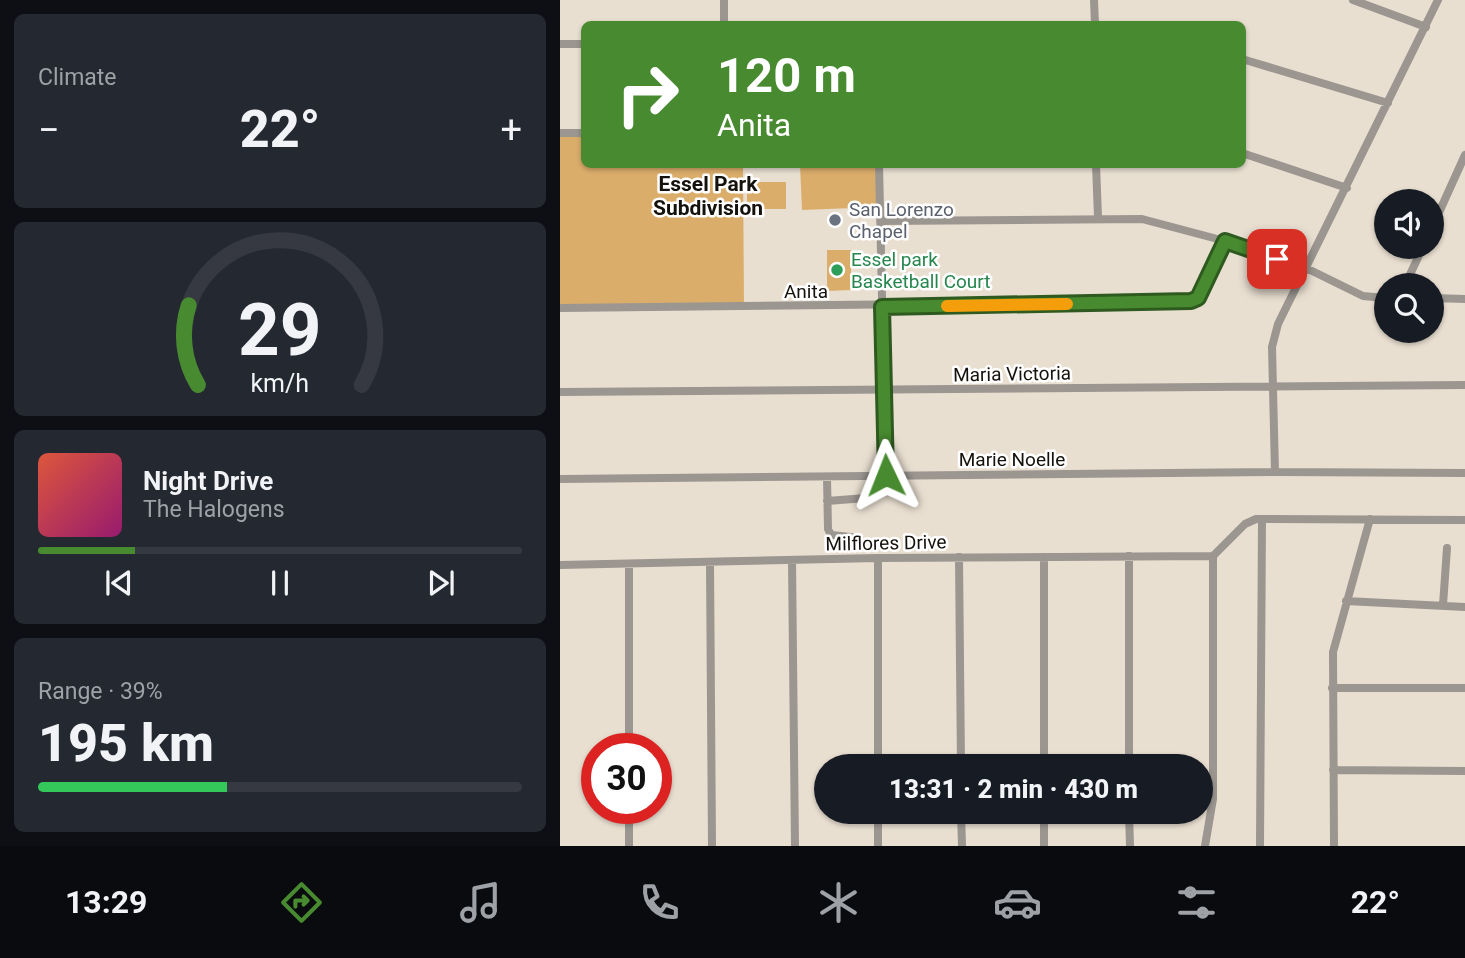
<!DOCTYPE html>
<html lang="en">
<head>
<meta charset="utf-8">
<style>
	body { margin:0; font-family:Roboto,sans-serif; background:#242831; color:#f1f3f6; height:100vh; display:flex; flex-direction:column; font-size:26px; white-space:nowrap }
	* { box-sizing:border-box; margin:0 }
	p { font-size:23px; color:#9ea1a6 }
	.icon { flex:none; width:38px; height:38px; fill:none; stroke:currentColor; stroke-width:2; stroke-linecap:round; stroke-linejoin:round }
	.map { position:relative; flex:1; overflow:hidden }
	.side { display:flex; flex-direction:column; gap:14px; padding:14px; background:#0d0f14; width:560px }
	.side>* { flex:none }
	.guide { position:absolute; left:21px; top:21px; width:665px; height:147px; border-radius:10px; box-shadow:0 2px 5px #0004; background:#478a2f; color:#fff; overflow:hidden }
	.buttons { position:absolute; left:814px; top:189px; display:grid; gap:14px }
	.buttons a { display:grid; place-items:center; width:70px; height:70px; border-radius:50%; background:#171b24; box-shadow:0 2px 5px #0004; font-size:35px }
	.speed { position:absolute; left:21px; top:733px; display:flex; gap:14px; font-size:35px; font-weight:700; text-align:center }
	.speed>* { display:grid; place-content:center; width:91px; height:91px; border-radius:50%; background:#171b24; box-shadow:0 2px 5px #0004; line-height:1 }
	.speed .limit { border:10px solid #d22; background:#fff; color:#111 }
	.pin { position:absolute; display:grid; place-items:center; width:60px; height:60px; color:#fff; margin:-30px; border-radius:14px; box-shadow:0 4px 10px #0006 }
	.me { position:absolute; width:77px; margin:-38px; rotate:358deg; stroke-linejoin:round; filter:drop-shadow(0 0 5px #0008) }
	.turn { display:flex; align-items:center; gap:24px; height:147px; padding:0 21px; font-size:32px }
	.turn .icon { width:91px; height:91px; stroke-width:2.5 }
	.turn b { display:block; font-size:49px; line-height:60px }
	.big { font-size:52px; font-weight:800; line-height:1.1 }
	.side .widget { flex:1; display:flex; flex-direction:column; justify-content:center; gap:10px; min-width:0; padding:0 24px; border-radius:10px; background:#242831 }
	.side .dial { align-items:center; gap:0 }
	.dial svg { height:182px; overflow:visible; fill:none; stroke:#363941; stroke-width:7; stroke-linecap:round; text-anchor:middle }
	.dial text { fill:#f1f3f6; stroke:none }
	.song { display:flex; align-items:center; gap:21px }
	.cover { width:84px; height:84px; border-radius:10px; background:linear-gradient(135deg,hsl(10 70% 55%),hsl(320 70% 35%)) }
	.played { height:7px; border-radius:4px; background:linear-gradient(90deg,#478a2f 20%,#363941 20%) }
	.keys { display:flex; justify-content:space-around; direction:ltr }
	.heat { display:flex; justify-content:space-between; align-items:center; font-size:38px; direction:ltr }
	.charge { height:10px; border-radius:5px; background:linear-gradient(90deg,#34c759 39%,#363941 0) }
	.trip { position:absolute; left:254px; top:754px; width:399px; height:70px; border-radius:35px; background:#171b24; box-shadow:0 2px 5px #0004; font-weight:800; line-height:70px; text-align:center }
	.menu { display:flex; height:112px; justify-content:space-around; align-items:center; background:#090b0e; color:#9ea1a6 }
	.menu .icon { width:49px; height:49px }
	.menu .selected { color:#478a2f }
	.menu b { font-size:32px; color:#f1f3f6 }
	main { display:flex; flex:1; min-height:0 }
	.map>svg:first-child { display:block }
</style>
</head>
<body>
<main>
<section class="side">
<div class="widget"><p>Climate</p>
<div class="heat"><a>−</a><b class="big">22°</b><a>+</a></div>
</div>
<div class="widget dial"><svg viewBox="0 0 100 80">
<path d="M14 69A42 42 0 1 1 86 69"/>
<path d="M14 69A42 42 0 0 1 10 34" stroke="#478a2f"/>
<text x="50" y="56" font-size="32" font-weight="700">29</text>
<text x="50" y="72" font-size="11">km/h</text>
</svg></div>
<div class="widget">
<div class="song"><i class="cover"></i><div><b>Night Drive</b><p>The Halogens</p></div></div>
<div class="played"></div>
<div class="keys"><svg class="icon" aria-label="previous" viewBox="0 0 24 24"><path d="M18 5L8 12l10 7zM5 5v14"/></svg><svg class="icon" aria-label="pause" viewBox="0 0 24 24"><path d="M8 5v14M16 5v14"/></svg><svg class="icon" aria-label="next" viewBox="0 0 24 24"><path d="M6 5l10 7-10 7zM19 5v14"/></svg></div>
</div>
<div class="widget"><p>Range · 39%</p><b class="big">195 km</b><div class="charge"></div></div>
</section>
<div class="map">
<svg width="905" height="846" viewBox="0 0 905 846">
	<rect width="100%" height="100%" fill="#e9dfd1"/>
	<path fill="#dbad6b" d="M0,136H24V164L183,165L184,305L0,306Z
		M240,165H318L319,207L242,210Z
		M187,182H226V209H187Z
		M267,250H291V290L267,291Z"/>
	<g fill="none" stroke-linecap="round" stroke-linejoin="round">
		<path stroke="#9b9690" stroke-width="8" d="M164,0V24
			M534,0L535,24
			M793,0L866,27
			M0,44H24
			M682,59L828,103
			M0,133H24
			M682,153L787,188
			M319,164L326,475
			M536,164L538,217
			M321,221L582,219L665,241L744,267L803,296L826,298
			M872,228L905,155
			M845,285L863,247
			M872,298L905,299
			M0,308L631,301L638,298L665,241
			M0,392L905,385
			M715,472L712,347L718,324L878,0
			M267,477L268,529L271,535L291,537
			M0,479L715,472L905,473
			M267,501L306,498
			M569,556V766
			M653,556L685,524L696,519L905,520
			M399,557L401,766
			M232,560L235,846
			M150,563L152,846
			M69,564V749
			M0,565L318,558L653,556
			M786,601L905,607
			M883,605L887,548
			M772,688H905
			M318,766V558
			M484,766V557
			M773,770L905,771
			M69,808V846
			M401,812L402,846
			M569,812L570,846
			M318,846V812
			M484,846V812
			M645,846L653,799V556
			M700,846L702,519
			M774,846L773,652L810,519"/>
	</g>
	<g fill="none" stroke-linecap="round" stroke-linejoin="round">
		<defs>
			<path id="route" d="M326,475L322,307L631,301L638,298L665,241L717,259"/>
		</defs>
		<use href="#route" stroke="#2e5a1f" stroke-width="18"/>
		<use href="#route" stroke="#478a2f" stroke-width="12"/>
		<path stroke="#f59e0b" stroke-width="12" d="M387,306L507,304"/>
	</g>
	<circle fill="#6b7280" stroke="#fff" stroke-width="2.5" cx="275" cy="220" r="7"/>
	<circle fill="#2e9e5b" stroke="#fff" stroke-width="2.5" cx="277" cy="270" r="7"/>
	<g text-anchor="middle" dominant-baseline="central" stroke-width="5" stroke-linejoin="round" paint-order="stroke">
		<g font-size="19" fill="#5b616d" stroke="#fff" text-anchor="start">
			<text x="289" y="209">San Lorenzo<tspan x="289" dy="22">Chapel</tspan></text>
		</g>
		<g font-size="19" fill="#27864d" stroke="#fff" text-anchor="start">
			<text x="291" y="259">Essel park<tspan x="291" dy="22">Basketball Court</tspan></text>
		</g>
		<g font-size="19" fill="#15110c" stroke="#fff">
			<text x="246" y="291">Anita</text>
			<text transform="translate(452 374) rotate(-1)">Maria Victoria</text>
			<text x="452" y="459">Marie Noelle</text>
			<text transform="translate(326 543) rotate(-1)">Milflores Drive</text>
		</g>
		<g font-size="21" font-weight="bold" fill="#15110c" stroke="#fff">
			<text x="148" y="184">Essel Park<tspan x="148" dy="24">Subdivision</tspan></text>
		</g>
	</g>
</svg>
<div class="buttons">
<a><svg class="icon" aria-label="sound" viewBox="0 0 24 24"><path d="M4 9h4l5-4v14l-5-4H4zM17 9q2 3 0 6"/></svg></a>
<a><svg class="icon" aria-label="search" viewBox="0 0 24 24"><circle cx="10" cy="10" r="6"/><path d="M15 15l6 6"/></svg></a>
</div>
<div class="speed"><div class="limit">30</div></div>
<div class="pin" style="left:717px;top:259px;background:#d93025"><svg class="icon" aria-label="arrive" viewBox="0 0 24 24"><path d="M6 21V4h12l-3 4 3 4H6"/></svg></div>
<svg class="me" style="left:326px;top:475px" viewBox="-20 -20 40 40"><path d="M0-17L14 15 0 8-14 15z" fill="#478a2f" stroke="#fff" stroke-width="4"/></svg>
<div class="trip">13:31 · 2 min · 430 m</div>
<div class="guide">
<div class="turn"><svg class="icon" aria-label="right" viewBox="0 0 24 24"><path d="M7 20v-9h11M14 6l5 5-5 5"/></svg><div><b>120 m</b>Anita</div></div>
</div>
</div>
</main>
<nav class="menu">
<b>13:29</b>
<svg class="icon selected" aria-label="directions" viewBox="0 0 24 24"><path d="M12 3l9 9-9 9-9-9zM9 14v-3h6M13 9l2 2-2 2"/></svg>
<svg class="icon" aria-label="music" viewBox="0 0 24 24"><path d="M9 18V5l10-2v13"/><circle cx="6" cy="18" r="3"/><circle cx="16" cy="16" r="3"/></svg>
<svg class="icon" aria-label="phone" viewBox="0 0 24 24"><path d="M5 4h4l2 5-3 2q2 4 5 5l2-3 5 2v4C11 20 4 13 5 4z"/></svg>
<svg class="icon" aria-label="climate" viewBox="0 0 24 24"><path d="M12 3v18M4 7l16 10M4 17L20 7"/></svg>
<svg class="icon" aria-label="car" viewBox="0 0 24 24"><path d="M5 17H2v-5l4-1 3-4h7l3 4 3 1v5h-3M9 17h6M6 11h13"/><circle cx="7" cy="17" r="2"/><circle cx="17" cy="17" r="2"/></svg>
<svg class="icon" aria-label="filters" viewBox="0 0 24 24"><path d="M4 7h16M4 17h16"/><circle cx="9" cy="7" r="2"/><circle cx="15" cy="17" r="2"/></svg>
<b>22°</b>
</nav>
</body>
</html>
